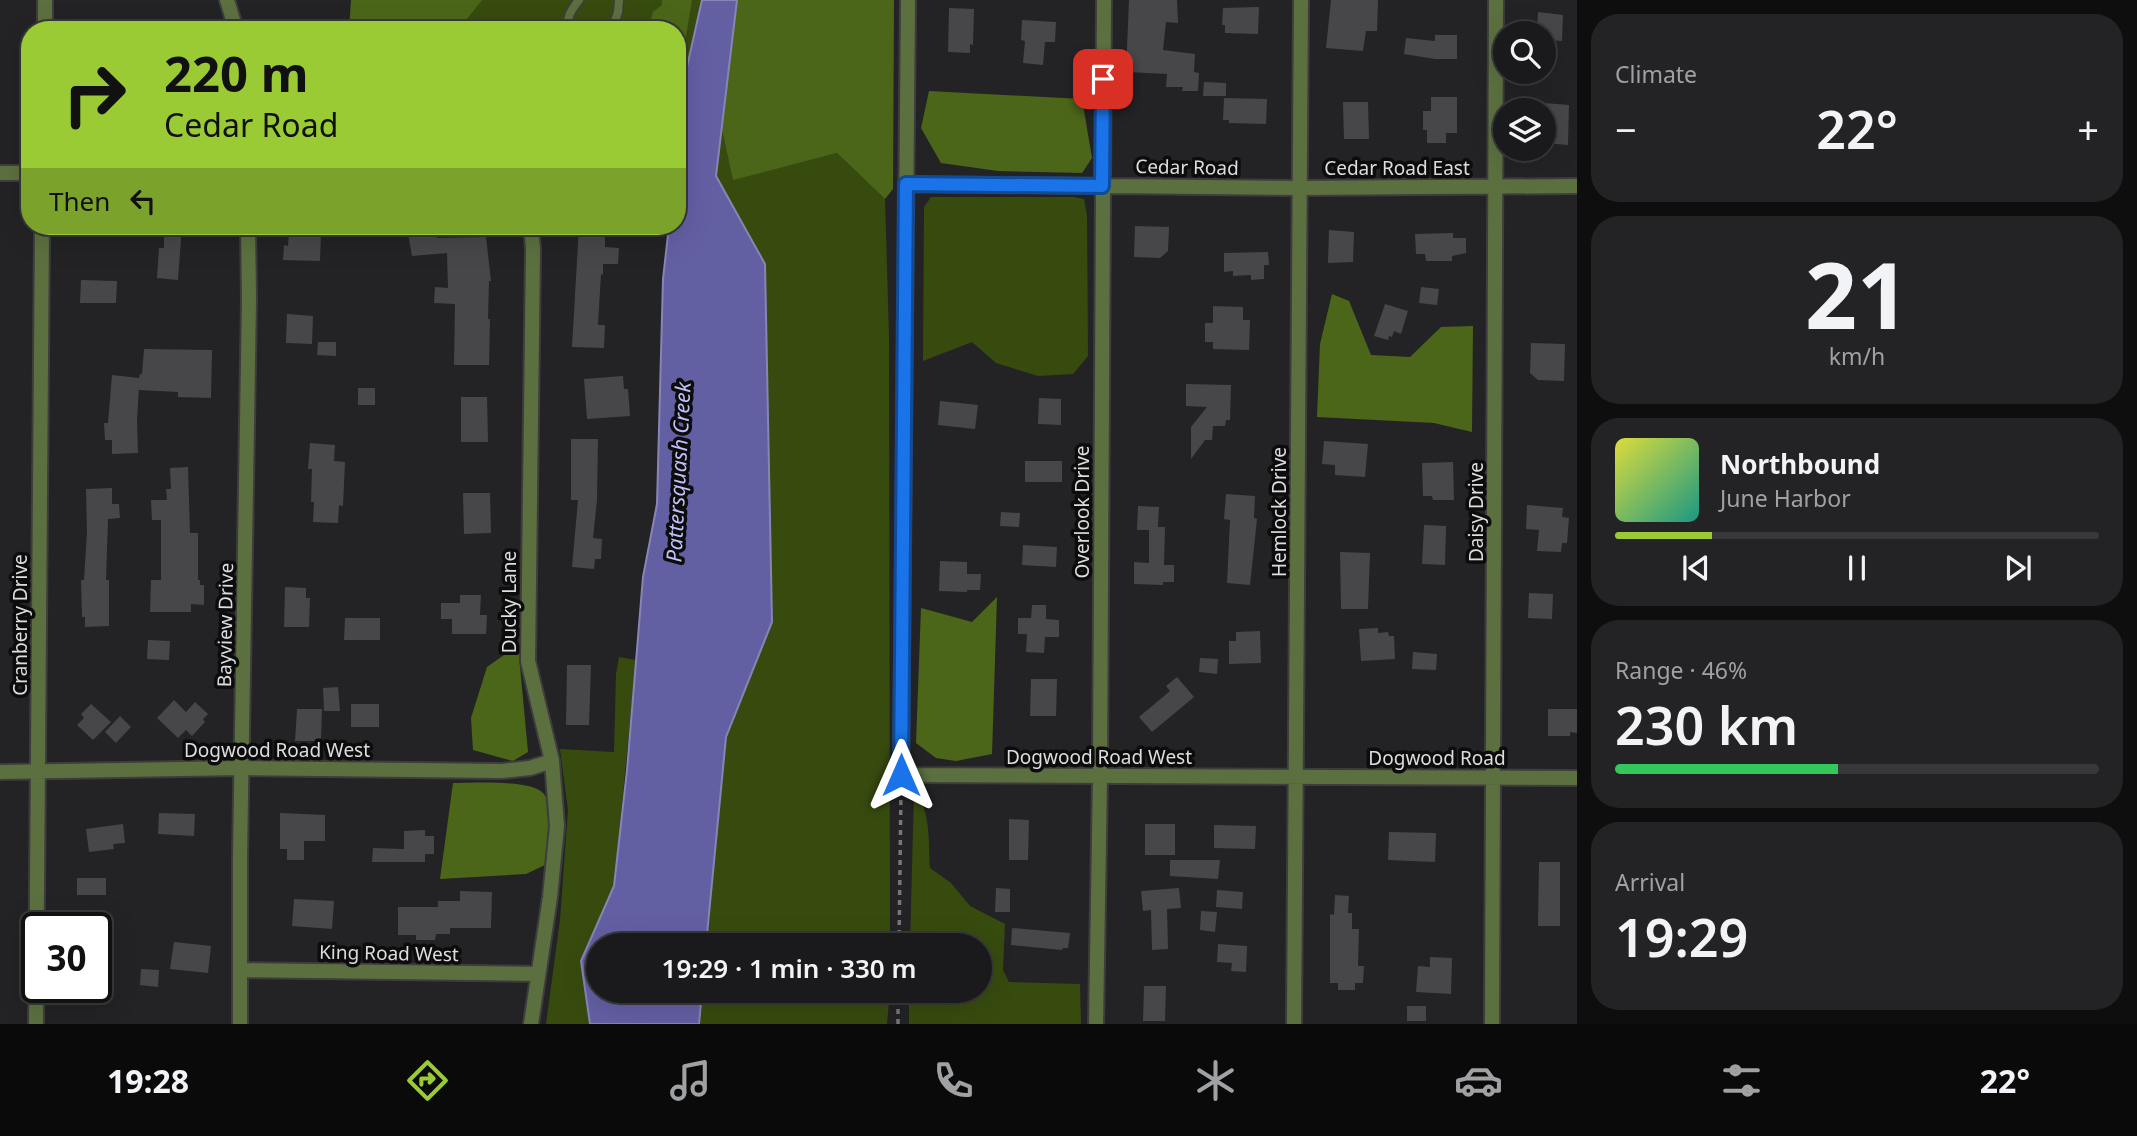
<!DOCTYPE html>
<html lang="en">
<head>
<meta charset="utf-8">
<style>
	body { margin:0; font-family:"Noto Sans",sans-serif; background:#232325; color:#f1f3f6; height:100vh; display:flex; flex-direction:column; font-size:26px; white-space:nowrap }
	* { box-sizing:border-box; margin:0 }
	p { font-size:23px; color:#9fa1a3 }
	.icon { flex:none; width:38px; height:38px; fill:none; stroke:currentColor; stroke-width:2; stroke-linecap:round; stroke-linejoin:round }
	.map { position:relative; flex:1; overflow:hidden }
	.side { display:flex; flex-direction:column; gap:14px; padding:14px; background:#0e0e0f; width:560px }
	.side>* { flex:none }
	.top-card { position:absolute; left:21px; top:21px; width:665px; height:214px; border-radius:28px; box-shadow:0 7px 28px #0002,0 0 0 2px #38383b; background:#9acb35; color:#111; overflow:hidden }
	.controls { position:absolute; left:1493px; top:21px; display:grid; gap:14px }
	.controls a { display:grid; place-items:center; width:63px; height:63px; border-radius:50%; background:#1a1a1c; box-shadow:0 7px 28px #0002,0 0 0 2px #38383b; font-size:35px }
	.speed { position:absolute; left:21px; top:912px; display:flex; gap:14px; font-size:35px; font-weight:700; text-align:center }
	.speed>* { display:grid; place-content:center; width:91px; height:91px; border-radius:50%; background:#1a1a1c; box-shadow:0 7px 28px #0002,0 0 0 2px #38383b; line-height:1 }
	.speed .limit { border:4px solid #111; border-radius:10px; background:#fff; color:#111 }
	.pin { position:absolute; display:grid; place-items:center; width:60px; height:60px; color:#fff; margin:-30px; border-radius:14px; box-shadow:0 4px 10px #0006 }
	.me { position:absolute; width:77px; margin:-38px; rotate:0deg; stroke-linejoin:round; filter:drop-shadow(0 0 5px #0008) }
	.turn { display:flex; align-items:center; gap:24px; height:147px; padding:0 28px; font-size:32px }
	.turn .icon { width:91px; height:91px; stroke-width:2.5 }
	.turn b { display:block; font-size:49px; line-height:60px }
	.then { display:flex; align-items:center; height:66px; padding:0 28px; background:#0003; gap:14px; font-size:26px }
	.big { font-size:52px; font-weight:600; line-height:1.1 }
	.side .card { flex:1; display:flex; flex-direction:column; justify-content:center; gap:10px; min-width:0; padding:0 24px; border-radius:28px; background:#232325 }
	.side .dial { align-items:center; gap:0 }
	.dial b { font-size:91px; line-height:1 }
	.song { display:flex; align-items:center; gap:21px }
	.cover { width:84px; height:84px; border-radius:10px; background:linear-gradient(135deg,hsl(60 70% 55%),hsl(170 70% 35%)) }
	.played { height:7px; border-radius:4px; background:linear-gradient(90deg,#9acb35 20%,#38383b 20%) }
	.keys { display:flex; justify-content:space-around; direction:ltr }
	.heat { display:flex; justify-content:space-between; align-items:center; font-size:38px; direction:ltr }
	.charge { height:10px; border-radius:5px; background:linear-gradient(90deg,#34c759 46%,#38383b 0) }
	.trip { position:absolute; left:586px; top:933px; width:406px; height:70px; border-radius:35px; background:#1a1a1c; box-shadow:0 7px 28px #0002,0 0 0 2px #38383b; font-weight:600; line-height:70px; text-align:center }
	.tabs { display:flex; height:112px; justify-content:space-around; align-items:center; background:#0a0a0b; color:#9fa1a3 }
	.tabs .icon { width:49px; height:49px }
	.tabs .selected { color:#9acb35 }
	.tabs b { font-size:32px; color:#f1f3f6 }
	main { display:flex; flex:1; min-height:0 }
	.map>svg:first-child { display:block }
</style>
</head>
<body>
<main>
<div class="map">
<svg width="1577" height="1024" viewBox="0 0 1577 1024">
	<rect width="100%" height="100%" fill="#232325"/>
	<path fill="#374b0f" d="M356,0H702L687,67L677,74V30H355Z
		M722,130L733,179L837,153L885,199L889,337L890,945H706L726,737L772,622L765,264L716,176Z
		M931,197H1074L1084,199L1087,216L1088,356L1073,374L1038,376L996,363L972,342L923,361L924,207Z
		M619,657L636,660L614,886L581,961L590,1024H546L560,920L568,810L560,749L614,752L616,674Z
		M914,793C932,809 928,845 930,868L951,883L970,906L1005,924L1003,970L1009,982L1080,984L1081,1024H909V991L980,990V945H910Z
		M702,991H890L887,1024H699Z"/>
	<path fill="#4c6619" d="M351,0H482L458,30H448L434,25L414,30H349Z
		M662,0H692L686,36L682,109L677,119V30H648L653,12L662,5Z
		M737,0H894L893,189L885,199L837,153L733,180L722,130Z
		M929,91L1082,99L1092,158L1082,173L998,171L941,163L921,128Z
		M1332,294L1349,301L1371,355L1410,357L1441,327L1473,326L1472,432L1434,423L1317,417L1320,344Z
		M997,597L992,754L956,761L936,758L916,743L921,608L972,622Z
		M518,645L528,752L513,761L473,750L471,718L487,667Z
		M453,783C472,783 533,779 544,794C554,808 548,847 547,864L526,874L440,879Z"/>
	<path fill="#635fa3" stroke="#8885b5" stroke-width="2" d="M702,0H737L716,176L765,264L772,622L726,737L706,945H598V990L702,991L699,1024H590L581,961L614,886L627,770L643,577L657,504L663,279L669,226H677V152L687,67Z"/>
	<path fill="#47474a" d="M1129,0H1177L1178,23L1166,22L1163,50L1195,54L1194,72L1199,73L1198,91H1182L1183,87H1166L1167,74L1126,72Z
		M1331,0H1378L1377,31H1366L1363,51L1326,48Z
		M1259,7L1258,34L1225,33V25H1222L1223,8Z
		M949,8L974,9L973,45L970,44V53L948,52Z
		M1538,12L1563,15L1562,41L1544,40V33H1537Z
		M1022,20L1056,22L1055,42H1045L1043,65L1023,63L1025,41L1021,40Z
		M1435,35H1457V59H1435L1404,54L1406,38L1435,41Z
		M1204,82L1226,83V96H1203Z
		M1431,97H1457V133H1446V143H1427V130H1423V111H1431Z
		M1224,98L1267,99L1266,124L1229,123V120H1223Z
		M1343,102H1368L1369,139H1344Z
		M1544,103L1569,105L1568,145L1544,143Z
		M164,226H182L178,280L157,278L159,248H164Z
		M420,226H436L437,238L486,237L491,281H489L488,319H490L489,365H454L455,304L434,303L435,287L448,288L447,253L412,256L407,228Z
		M579,226H605V247L619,248L618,264H603V275L601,274L598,325H605L604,348L572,347Z
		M1135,226L1169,227L1168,251L1160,258L1134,257Z
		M1329,230L1354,232L1353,262L1328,263Z
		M289,232L321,233L320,261L283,260L284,245L288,246Z
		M1453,233V238H1466V253L1452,256V261H1426L1425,254H1416L1415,234Z
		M1268,252L1269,265H1264V279L1251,280V275L1233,276V271L1224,272V253Z
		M81,280L117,281L116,303H80Z
		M1421,287L1439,289L1437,305L1419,303Z
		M1385,304L1408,311L1401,334L1394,331L1392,337L1389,336L1388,340L1374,336Z
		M1213,306L1243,307V320H1250L1249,350L1213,349V342H1205V323H1213Z
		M287,314L313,316L312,344L286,343Z
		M318,342H336V356L317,355Z
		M1531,343L1565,344L1564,381L1538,380L1530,373Z
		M144,349L212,350L211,398L178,397V392L139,390V387L137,420L138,453L112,454V440H105L104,423H108L112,375L139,378L140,374H142Z
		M623,376L624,389H628L630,416L587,419L584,379Z
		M1186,384L1231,385L1230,420H1226L1225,426H1213L1212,440H1205L1191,459V427L1207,407L1186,406Z
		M358,388H375V405H358Z
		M461,397H487L488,442H461Z
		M1039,398L1061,399V425L1038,424Z
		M940,401L978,405L975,429L938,425Z
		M571,439H598L597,500L593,538L602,539L601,559H595L594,569L572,567L578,500H571Z
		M1324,441L1368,444L1365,477L1335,475V465L1322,464Z
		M310,443L335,445L334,461L345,462L343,506L339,505L338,523L313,522L314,502H311L312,469H308Z
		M1025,461H1062V482H1025Z
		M1453,462L1454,500H1433L1432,496H1423L1422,463Z
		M188,467L190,533H198V580H200V585H204V605L191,604V612H150L151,580H161V520H152L151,500H167L166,489H171L170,468Z
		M112,488V504H119L120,518L108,519L106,580H109V626L85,627V617H82L81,580H84L87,532L86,489Z
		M463,493H490L491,533L464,534Z
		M1226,494L1255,496L1254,518L1257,519L1250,585L1227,583L1230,520L1224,519Z
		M1527,505L1563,508L1562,517L1569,518L1567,543H1562L1561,552L1537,551L1539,530L1526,529Z
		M1138,506L1159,507L1158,527H1165L1164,565H1174V582H1163V585L1134,584V562L1149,563V530H1137Z
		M1001,512L1020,513L1019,527L1000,526Z
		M1424,525L1446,526L1445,565L1422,564Z
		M1023,545L1057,547L1056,567L1022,565Z
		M1340,552L1370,553L1368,609H1341Z
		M940,561L967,562V574H981L980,590H967V592L939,591Z
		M285,587L306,588V598H310L309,627H284Z
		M1529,593L1553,594L1552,619L1528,618Z
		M460,595H481L480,615H487L486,634H452V619H441V603H460Z
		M1032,605H1046V619L1059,620V637H1045L1044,653L1026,652L1027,634H1018V618H1031Z
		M345,618H380V640H344Z
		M1378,628V633L1388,632L1389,636H1394L1395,659L1361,661L1359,629Z
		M1260,631L1261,663L1229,664V641H1236V632Z
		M148,640L170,641L169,660L147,659Z
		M1413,652L1437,654L1436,670L1412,669Z
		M1200,658L1218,659L1217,674L1199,672Z
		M567,665H591L589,725H566Z
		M1177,677L1194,697L1152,732L1139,717L1170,691L1166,686Z
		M1031,679H1057L1056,716H1030Z
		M338,687L340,711H324L323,688Z
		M174,700L186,712L195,702L208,714L203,719L205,722L192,736L186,730L178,738L157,718Z
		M91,704L111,722L93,740L77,725L84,718L81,714Z
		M351,704H379V727H351Z
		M297,709H322L321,741H295Z
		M1548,709H1577V733L1570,732V736H1548Z
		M120,716L131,727L116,743L105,732Z
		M159,813L195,814L194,836L158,834Z
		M280,813L325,815V841H304V860H287V849H280Z
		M1009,819L1029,820L1028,860H1009Z
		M123,824L125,843L113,844L114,849L89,852L86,829Z
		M1145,824H1175V855H1145Z
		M1214,825L1256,826L1255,849L1214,848Z
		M425,830V836H434V854H425V862H372L373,848L404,849V831Z
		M1389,832L1436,833L1435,862L1388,860Z
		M1170,860H1220L1218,879L1170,876Z
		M1539,862H1560V926H1538Z
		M77,878H106V895H77Z
		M996,888L1010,889V912H995Z
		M1179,888L1181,908L1167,909L1168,949L1152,950L1151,910L1143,911L1141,891Z
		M1217,890L1243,892L1242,909L1216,907Z
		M460,891L492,892L491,928H450V934H436L435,940H416V935H398V907H438V901H460Z
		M1335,895L1349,896L1348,913H1352V929H1359L1358,966H1364L1363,983H1355V990H1338V983H1330V914L1334,915Z
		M294,899L334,901L332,929L292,926Z
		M1201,911L1217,912L1215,932L1200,930Z
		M1012,928L1070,933L1068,948H1063L1062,950L1011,945Z
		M174,942L211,946L208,973L170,969Z
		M1218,944L1247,946L1246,972L1231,971L1232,963L1217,962Z
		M1430,957L1452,958L1451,994L1416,992L1418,966L1430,967Z
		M96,966L112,967L110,1000L96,999Z
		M141,969L159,970L158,987L140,985Z
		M1144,986H1166L1165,1021H1143Z
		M1407,1006H1426V1021H1407Z"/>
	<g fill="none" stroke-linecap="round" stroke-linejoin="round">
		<defs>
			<path id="service" d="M569,30C565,18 572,9 579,0
				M612,30L618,12L619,0"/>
			<path id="minor" d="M227,0L236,30
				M908,0L901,775L1577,778
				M45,30V0
				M0,173H30
				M906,184L1300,188L1577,186
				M531,226L533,249L528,661L552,761L557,826L550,897L531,1024
				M0,772L242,768L502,771L530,768L552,761
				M240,970L538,974
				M36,1024L42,226
				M240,1024V857L249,299L248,226
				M1096,1024L1100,776L1104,0
				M1294,1024L1301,0
				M1492,1024L1496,0"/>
		</defs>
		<use href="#service" stroke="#3d3d3f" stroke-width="11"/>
		<use href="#minor" stroke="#3d3d3f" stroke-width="18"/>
		<path stroke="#777779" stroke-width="3.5" stroke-dasharray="5 5" stroke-linecap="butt" d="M899,945L901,791
			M898,1024V990"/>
		<use href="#service" stroke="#5c703f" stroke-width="8"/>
		<use href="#minor" stroke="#5c703f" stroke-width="14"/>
	</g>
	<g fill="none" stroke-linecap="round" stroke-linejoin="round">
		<defs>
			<path id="route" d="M901,775L906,184L1102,186L1103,79"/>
		</defs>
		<use href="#route" stroke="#114b97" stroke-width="18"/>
		<use href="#route" stroke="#1a73e8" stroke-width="12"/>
	</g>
	<g text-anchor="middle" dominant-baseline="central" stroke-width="7" stroke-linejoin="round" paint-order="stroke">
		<g font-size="19" fill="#dddddf" stroke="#0c0c0d">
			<text transform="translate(1187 167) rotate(1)">Cedar Road</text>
			<text x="1397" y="168">Cedar Road East</text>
			<text transform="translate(1082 512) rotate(-90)">Overlook Drive</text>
			<text transform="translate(1279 512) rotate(-90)">Hemlock Drive</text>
			<text transform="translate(1476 512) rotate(-90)">Daisy Drive</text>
			<text transform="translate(509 602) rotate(-90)">Ducky Lane</text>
			<text transform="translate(20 625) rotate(-90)">Cranberry Drive</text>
			<text transform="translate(225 625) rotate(-89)">Bayview Drive</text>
			<text x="277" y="750">Dogwood Road West</text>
			<text x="1099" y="757">Dogwood Road West</text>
			<text x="1437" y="758">Dogwood Road</text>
			<text transform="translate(389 953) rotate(1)">King Road West</text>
		</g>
		<g font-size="21" font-style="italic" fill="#c1c0fa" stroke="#0c0c0d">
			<text transform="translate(678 472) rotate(-87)">Pattersquash Creek</text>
		</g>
	</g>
</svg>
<div class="controls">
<a><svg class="icon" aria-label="search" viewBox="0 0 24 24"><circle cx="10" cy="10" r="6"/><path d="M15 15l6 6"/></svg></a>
<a><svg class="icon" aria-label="layers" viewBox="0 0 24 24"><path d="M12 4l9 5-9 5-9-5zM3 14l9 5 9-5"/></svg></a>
</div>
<div class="speed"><div class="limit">30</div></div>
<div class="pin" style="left:1103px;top:79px;background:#d93025"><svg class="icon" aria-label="arrive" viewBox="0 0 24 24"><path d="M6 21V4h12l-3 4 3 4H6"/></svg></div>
<svg class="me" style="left:901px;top:775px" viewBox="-20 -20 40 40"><path d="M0-17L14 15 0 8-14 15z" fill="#1a73e8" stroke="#fff" stroke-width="4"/></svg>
<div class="trip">19:29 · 1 min · 330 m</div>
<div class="top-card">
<div class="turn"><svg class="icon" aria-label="right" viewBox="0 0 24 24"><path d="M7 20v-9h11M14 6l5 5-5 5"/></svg><div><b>220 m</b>Cedar Road</div></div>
<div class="then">Then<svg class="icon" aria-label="left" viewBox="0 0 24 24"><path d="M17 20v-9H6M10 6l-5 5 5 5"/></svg></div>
</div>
</div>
<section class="side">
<div class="card"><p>Climate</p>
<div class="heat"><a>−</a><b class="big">22°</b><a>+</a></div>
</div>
<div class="card dial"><b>21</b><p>km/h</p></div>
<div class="card">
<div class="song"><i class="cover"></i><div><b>Northbound</b><p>June Harbor</p></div></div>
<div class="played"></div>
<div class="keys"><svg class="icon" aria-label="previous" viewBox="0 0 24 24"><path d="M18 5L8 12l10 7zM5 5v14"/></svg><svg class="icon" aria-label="pause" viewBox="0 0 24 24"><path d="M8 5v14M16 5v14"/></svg><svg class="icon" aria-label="next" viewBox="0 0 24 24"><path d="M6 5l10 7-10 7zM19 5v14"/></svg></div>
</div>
<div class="card"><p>Range · 46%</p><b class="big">230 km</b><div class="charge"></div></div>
<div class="card"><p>Arrival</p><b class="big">19:29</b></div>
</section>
</main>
<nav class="tabs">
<b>19:28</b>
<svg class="icon selected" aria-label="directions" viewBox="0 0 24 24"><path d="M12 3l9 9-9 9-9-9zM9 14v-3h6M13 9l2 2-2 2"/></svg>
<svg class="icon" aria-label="music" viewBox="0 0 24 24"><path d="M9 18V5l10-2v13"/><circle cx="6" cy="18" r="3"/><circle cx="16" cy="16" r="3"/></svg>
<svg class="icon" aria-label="phone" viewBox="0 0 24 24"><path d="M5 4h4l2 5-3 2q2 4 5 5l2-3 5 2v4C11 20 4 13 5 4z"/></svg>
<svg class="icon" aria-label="climate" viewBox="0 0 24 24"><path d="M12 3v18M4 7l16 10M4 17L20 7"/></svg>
<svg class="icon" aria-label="car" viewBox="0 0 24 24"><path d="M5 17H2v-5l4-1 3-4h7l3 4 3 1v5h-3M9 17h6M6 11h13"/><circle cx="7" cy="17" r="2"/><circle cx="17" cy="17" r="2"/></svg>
<svg class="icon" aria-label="filters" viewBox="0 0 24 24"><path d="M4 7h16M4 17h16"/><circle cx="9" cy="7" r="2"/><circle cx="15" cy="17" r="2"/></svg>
<b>22°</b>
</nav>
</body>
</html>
